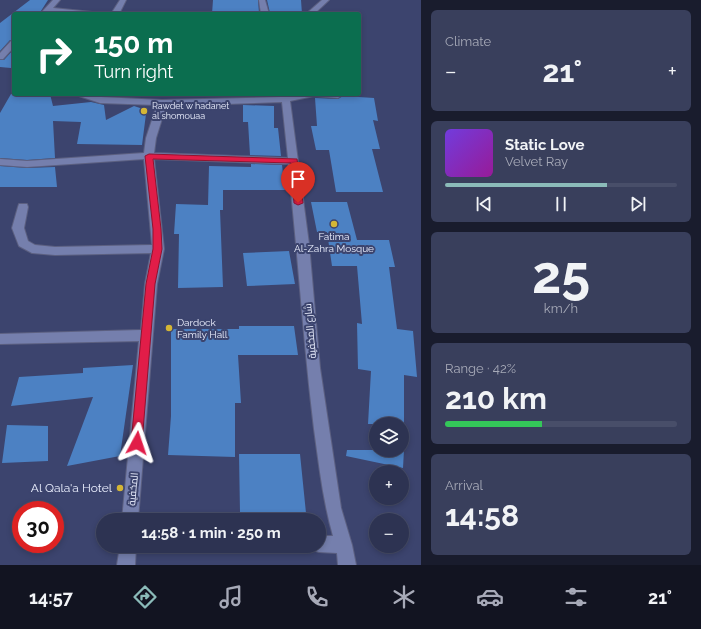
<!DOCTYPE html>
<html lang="en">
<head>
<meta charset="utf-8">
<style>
	body { margin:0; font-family:Raleway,Cairo,sans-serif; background:#393f5c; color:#f1f3f6; height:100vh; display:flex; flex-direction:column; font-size:15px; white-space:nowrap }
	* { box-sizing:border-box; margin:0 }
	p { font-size:13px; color:#a7aab8 }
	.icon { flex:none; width:22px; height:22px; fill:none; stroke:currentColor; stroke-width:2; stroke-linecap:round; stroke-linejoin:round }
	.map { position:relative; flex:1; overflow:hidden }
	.sheet { display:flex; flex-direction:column; gap:10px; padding:10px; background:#191c2d; width:280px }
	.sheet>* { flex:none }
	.guide { position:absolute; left:12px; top:12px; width:349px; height:84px; border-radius:4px; box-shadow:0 2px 6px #0003,0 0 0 1px #484e69; background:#0b6e4f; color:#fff; overflow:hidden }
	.fabs { position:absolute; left:369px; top:417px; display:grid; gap:8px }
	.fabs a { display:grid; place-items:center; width:40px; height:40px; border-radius:50%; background:#2d3352; box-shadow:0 2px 6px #0003,0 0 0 1px #484e69; font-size:20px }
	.speed { position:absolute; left:12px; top:501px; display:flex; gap:8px; font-size:20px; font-weight:700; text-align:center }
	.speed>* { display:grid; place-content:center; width:52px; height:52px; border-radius:50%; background:#2d3352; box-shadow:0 2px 6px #0003,0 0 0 1px #484e69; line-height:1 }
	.speed .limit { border:6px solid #d22; background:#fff; color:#111 }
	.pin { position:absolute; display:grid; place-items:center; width:34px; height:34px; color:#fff; margin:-41px -17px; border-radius:50% 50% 50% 0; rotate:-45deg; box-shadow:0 0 4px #0007 }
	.pin .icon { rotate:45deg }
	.me { position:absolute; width:44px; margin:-22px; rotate:5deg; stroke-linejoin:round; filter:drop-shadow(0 0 3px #0008) }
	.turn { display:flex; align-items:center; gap:14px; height:84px; padding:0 16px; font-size:18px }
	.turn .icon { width:52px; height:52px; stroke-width:2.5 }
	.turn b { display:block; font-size:28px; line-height:34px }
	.big { font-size:30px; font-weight:700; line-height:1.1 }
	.sheet .widget { flex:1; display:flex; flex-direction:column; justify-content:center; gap:6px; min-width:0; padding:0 14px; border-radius:6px; background:#393f5c }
	.sheet .dial { align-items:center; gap:0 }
	.dial b { font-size:52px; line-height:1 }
	.song { display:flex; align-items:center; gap:12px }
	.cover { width:48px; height:48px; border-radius:6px; background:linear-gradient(135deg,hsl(260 70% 55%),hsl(300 70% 35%)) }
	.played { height:4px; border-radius:2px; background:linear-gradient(90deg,#8bbbb9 70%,#484e69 70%) }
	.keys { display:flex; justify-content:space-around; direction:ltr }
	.heat { display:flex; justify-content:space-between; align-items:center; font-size:22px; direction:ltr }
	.charge { height:6px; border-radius:3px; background:linear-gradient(90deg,#34c759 42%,#484e69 0) }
	.trip { position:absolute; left:96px; top:513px; width:230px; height:40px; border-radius:20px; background:#2d3352; box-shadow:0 2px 6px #0003,0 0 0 1px #484e69; font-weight:700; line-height:40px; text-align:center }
	.menu { display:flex; height:64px; justify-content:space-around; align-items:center; background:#121421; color:#a7aab8 }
	.menu .icon { width:28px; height:28px }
	.menu .current { color:#8bbbb9 }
	.menu b { font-size:18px; color:#f1f3f6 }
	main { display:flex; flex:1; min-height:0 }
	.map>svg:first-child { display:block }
</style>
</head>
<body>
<main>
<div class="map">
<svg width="421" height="565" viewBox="0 0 421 565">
	<rect width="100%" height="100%" fill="#3c446e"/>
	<path fill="#4c81c3" d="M30,0H48L39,14H14V40H10L0,51V23Z
		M213,0H258L259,13L212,14Z
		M267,0H301L302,14L270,13Z
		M14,49V62L11,68L0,67V60H4Z
		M11,94H50L53,106L91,102L104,105L106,120L134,106L143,109L146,114L142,145L77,144L81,122L53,121L55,158L27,160L0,158V113Z
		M343,96L374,98L378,121L373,120L380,149H372L383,192H336L329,150H316L311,126H317L315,98L338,99Z
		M243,105L274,106V128H278L281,156L250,155L248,122H243Z
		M251,164L282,165L285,190H223V210H220L223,287L178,288L179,234H174L176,204L208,205L209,166L251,167Z
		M0,166L27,168L55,167L57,187H0Z
		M311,202H347L357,240H389L395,267H389L397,329L413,331L417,377L404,375V424H368L371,371L358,369L357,323L362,324L357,266H332L327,232H317Z
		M289,251L295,284L247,286L243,253Z
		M239,326H294L298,355H238L241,403H235V457L168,455L171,416V329H239Z
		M133,365L120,456L67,466L93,397L11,406L19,377L83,373V368Z
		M7,425L48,426V461L2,463Z
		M347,450H404L403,468L346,456Z
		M239,454H300L306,513L240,512Z"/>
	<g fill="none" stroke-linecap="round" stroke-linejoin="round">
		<defs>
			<path id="minor" d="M53,0H60L53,8L92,12L96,14L50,12L48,14H40Z
				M120,0H126L119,14H111Z
				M259,0H265L269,14H261Z
				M322,0H329L314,14H306Z
				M11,41H14V47L3,59H0V53Z
				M78,94H91L101,97L162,100L281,97V94H289L290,96L298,94L342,95L338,98L314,96L290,101L309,244L320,368L341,508L352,545L356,565H338L337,553L319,552L313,550L312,546H319V536H333C323,501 319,465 314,429C303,341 298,252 288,164L154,159L164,249L157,284L138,520H122L139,341L0,344V334L141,330L145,284L151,253L55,255L32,253L19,246L12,228L18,207L19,204H27L28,207L24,228L28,241L35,245L55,247L152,245L144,159L27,167L0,165V159L27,161L144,153L146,138L157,105L100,103L79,96ZM282,102L288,158L154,153L156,138L166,106Z
				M120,546H136L135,565H117Z"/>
		</defs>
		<use href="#minor" stroke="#5c6081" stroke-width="2"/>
		<use href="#minor" fill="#757fad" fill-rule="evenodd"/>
	</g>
	<path fill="#e11d48" stroke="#92132f" d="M149,154L297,159L303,203L298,205L294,203L291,163L153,159L161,229L162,249L155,284L142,443L141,447L137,448L133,447L131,443L146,284L153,249V229L145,156Z"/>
	<g fill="#d4b635" stroke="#3c446e" stroke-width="1.5">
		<circle cx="144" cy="111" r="4"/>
		<circle cx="334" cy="224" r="4"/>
		<circle cx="169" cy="328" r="4"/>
		<circle cx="120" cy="488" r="4"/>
	</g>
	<g text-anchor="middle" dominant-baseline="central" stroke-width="4" stroke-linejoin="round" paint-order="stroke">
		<g font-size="9" fill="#ebeffe" stroke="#3c446e" text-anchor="start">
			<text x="152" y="106">Rawdet w hadanet<tspan x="152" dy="10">al shomouaa</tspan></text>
		</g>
		<g font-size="10" fill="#ebeffe" stroke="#3c446e">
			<text x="334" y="236">Fatima<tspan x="334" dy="12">Al-Zahra Mosque</tspan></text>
			<text x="177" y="322" text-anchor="start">Dardock<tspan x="177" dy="12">Family Hall</tspan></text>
		</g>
		<g font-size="10" fill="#ebeffe" stroke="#3c446e">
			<text transform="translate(310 331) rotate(-95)">شارع المخفية</text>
			<text transform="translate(133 489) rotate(-85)">المخفية</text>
		</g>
		<g font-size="12" fill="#ebeffe" stroke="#3c446e" text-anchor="end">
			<text x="112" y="488">Al Qala'a Hotel</text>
		</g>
	</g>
</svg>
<div class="fabs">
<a><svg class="icon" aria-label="layers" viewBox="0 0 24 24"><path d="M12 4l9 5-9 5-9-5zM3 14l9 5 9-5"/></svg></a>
<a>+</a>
<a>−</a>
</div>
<div class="speed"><div class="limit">30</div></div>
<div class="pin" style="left:298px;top:203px;background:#d93025"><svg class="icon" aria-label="arrive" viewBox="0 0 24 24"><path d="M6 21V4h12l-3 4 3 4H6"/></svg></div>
<svg class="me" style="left:137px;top:443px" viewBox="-20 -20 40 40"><path d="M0-17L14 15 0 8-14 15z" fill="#e11d48" stroke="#fff" stroke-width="4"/></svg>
<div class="trip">14:58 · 1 min · 250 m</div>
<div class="guide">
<div class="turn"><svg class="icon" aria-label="right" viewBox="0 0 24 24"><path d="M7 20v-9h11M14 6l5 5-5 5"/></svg><div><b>150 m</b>Turn right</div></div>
</div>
</div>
<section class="sheet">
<div class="widget"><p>Climate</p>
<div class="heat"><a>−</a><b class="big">21°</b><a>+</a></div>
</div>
<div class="widget">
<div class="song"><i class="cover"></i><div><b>Static Love</b><p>Velvet Ray</p></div></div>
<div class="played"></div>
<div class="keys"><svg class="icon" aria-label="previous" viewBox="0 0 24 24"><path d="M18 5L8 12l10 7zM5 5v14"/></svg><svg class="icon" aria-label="pause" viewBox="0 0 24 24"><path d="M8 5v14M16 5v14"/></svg><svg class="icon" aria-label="next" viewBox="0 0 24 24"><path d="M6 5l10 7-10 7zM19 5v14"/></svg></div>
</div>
<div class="widget dial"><b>25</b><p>km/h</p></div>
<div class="widget"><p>Range · 42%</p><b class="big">210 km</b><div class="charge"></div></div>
<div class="widget"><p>Arrival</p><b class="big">14:58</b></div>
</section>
</main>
<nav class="menu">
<b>14:57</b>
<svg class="icon current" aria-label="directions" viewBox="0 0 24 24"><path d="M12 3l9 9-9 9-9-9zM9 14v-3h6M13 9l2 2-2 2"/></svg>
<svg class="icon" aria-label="music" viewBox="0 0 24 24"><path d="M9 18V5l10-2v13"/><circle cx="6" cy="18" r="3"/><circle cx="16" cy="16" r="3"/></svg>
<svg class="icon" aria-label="phone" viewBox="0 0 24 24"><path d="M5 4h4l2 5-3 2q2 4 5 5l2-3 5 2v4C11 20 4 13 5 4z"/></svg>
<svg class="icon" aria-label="climate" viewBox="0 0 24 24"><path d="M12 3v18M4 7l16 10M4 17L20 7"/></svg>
<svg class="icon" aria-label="car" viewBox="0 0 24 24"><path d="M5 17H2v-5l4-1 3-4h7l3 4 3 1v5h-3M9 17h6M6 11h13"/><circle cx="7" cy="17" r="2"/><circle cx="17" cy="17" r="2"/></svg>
<svg class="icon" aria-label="filters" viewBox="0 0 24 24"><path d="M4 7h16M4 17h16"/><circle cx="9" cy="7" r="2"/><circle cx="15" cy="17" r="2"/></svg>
<b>21°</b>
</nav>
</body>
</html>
